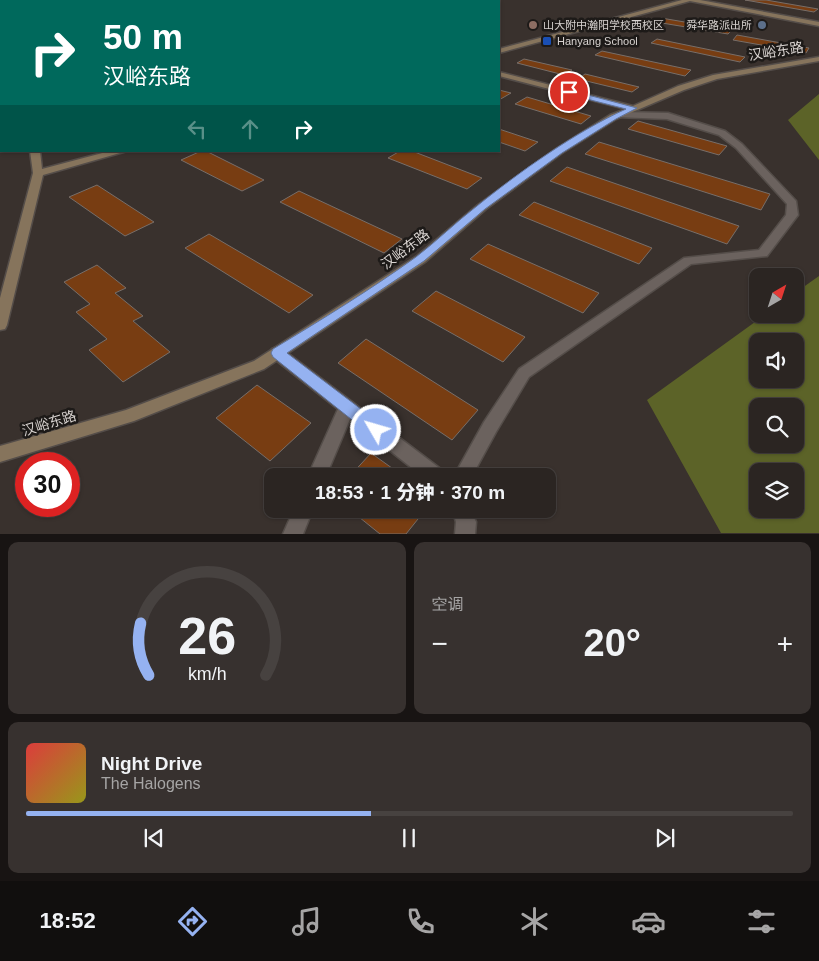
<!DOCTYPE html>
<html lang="zh">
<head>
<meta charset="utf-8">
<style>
	body { margin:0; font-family:Arial,"Noto Sans SC",sans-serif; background:#37312f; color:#f1f3f6; height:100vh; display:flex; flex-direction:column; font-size:19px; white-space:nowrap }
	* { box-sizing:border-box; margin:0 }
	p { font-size:16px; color:#a6a5a5 }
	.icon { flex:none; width:28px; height:28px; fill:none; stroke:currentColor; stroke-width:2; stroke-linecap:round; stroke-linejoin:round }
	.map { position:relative; height:534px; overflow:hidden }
	.panel { display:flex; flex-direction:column; gap:8px; padding:8px; background:#181413; flex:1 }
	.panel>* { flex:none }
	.banner { position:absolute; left:0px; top:0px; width:500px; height:152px; box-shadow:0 1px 4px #0004,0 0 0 1px #474240; background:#00695c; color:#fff; overflow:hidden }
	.needle { width:32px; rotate:39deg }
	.tools { position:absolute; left:749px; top:268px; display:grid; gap:10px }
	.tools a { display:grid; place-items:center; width:55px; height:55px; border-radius:10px; background:#2b2522; box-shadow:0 1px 4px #0004,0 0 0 1px #474240; font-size:25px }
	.speed { position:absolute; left:15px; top:452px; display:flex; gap:10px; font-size:25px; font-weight:700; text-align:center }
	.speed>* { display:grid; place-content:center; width:65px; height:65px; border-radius:50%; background:#2b2522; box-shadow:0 1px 4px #0004,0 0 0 1px #474240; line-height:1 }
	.speed .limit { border:8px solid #d22; background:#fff; color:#111 }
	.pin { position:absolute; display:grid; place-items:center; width:42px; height:42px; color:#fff; margin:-21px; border:2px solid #fff; border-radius:50%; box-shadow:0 1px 5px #0007 }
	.me { position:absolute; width:55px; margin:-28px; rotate:308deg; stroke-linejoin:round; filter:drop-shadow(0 0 4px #0008) }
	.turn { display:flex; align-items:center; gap:18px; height:105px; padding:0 20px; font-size:22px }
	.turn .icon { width:65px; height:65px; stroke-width:2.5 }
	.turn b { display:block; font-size:35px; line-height:42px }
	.lanes { display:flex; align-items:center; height:48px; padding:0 20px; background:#0003; justify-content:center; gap:25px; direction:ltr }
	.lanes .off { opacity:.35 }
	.big { font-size:38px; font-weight:800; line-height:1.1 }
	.panel .tile { flex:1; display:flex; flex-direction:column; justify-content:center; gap:8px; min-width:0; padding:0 18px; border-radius:10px; background:#37312f }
	.panel .dial { align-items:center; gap:0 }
	.dial svg { height:130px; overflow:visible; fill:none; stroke:#474240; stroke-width:7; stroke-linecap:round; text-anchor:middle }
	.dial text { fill:#f1f3f6; stroke:none }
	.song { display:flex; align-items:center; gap:15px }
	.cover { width:60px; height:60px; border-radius:8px; background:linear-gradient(135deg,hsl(0 70% 55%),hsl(60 70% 35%)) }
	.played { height:5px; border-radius:2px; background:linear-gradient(90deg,#95b2f1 45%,#474240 45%) }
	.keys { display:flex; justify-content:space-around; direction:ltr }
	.heat { display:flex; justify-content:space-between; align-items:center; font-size:28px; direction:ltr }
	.panel .tiles { flex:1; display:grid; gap:8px; grid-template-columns:1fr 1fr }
	.tile:last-child { grid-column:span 2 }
	.trip { position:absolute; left:264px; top:468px; width:292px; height:50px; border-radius:10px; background:#2b2522; box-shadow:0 1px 4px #0004,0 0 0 1px #474240; font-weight:800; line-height:50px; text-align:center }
	.tabs { display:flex; height:80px; justify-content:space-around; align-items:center; background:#110f0e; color:#a6a5a5 }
	.tabs .icon { width:35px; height:35px }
	.tabs .on { color:#95b2f1 }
	.tabs b { font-size:22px; color:#f1f3f6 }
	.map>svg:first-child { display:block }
</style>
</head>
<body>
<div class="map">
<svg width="819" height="534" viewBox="0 0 819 534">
	<rect width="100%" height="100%" fill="#39312d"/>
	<path fill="#5c6328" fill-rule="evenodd" d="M819,94V160L788,120Z
		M819,276V533H721L647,400L766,314H795V293ZM758,341H795V379H758ZM758,406H795V444H758ZM758,471H795V509H758Z"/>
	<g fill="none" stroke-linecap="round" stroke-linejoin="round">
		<path stroke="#3284c2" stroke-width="2.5" d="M372,1L379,0"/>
	</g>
	<path fill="#783d12" stroke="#776e69" d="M745,0H766L818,9L814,12Z
		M661,18L732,30L728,34L656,22Z
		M737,35L809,48L806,53L733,40Z
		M657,39L745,57L740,62L651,43Z
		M602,51L691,70L685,76L595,55Z
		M524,59L572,70L564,75L517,63Z
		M585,74L639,87L632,92L578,79Z
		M499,90L511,93L499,100Z
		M527,97L591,116L581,124L515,104Z
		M638,121L727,146L719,155L628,129Z
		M499,129L538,142L525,151L499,142Z
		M599,142L770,194L761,210L585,154Z
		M201,151H206L264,180L242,191L181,160Z
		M400,151H412L482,178L467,189L388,158Z
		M567,167L739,226L727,244L550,181Z
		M97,185L154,222L125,236L69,197Z
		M299,191L402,239L384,253L280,202Z
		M534,202L652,248L639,264L519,215Z
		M209,234L313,295L289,313L185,248Z
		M488,244L599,293L583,313L470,259Z
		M97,265L126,288L115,293L143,316L133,321L170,352L123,382L89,350L107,339L76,312L90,304L64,282Z
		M436,291L525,337L503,362L412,311Z
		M366,339L478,410L452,440L338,363Z
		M257,385L311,423L270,461L216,418Z
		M371,453L403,476H350Z
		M349,509H426L406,534H380Z"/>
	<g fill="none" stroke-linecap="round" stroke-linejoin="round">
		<defs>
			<path id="street" d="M619,112L668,113L725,131L742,144L796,201L798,215L767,256L691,264L529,377L496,432L472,476H454L484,422L519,369L684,258L759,250L786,215L787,204L736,148L719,135L667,119L616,117L615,115Z
				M277,347L282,349L442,470L445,476H422L350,419L326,476H308L338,409L272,357L270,353L272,349Z
				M294,509H313L303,534H283Z
				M452,509H470L476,522L475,534H455L456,522Z"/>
			<path id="secondary" d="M293,0H300L301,1H294Z
				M682,0H700L819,22V26L690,1L499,53V49Z
				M0,56H1V61H0Z
				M819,57V61L717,79L684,90L616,119L562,153L486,209L425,262L264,369L134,421L0,462V446L126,410L254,361L417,256L478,205L556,149L610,115L626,109L499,76V72L633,106L678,86L713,75Z
				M30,151H40L42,169L110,151H127L43,175L7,325L5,329L0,330V298L33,173Z"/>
		</defs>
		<use href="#street" stroke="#544d49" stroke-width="3"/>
		<use href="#secondary" stroke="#544d49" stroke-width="3"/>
		<use href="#street" fill="#6b625e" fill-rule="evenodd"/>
		<use href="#secondary" fill="#86745c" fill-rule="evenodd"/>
	</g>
	<path fill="#95b2f1" stroke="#61749d" d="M569,90L637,108L616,119L562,153L485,209L424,261L287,353L382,425L384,430L382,435L376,437L371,435L273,357L271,353L273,349C321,320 370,290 416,257C437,241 456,222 477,206C519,172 577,131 626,109L567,94L566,92Z"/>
	<circle fill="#8d6e63" stroke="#1d1a18" stroke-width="2" cx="533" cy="25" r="5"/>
	<circle fill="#5c6f8a" stroke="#1d1a18" stroke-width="2" cx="762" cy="25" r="5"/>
	<rect fill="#1a4fb4" stroke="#1d1a18" stroke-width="2" x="542" y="36" width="10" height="10" rx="2.5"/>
	<g text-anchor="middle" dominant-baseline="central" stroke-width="5" stroke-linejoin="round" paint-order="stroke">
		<g font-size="11" fill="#d8d3d0" stroke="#1d1a18" text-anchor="start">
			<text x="543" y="25">山大附中瀚阳学校西校区</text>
			<text x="752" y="25" text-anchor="end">舜华路派出所</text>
			<text x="557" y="41">Hanyang School</text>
		</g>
		<g font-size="14" fill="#d8d3d0" stroke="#1d1a18">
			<text transform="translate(776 51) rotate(-9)">汉峪东路</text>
			<text transform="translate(405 249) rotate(-37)">汉峪东路</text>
			<text transform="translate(49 423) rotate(-17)">汉峪东路</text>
		</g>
	</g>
</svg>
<div class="tools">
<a><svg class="needle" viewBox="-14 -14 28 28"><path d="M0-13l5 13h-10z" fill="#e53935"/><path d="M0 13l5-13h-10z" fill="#a6a5a5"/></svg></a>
<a><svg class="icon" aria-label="sound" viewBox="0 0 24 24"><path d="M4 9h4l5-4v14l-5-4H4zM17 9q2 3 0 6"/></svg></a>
<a><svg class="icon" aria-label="search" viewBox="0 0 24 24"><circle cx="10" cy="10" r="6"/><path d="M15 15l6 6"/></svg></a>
<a><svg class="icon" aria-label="layers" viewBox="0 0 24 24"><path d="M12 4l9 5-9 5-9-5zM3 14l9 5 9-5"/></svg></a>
</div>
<div class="speed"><div class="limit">30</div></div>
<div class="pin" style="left:569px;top:92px;background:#d93025"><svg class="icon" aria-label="arrive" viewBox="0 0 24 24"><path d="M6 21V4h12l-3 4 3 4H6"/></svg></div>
<svg class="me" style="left:376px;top:430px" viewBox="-20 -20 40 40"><circle r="17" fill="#95b2f1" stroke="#fff" stroke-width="3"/><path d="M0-11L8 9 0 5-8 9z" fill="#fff"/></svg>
<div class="trip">18:53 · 1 分钟 · 370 m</div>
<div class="banner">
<div class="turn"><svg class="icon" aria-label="right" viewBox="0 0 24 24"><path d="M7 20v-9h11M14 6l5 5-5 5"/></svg><div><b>50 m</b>汉峪东路</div></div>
<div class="lanes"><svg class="icon off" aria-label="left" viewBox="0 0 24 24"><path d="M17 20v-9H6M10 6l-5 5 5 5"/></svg><svg class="icon off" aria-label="ahead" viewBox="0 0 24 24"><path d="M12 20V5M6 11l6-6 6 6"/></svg><svg class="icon" aria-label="right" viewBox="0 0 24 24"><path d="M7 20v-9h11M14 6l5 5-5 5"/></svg></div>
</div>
</div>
<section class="panel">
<div class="tiles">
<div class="tile dial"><svg viewBox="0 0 100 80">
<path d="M14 69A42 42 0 1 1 86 69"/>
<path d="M14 69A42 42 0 0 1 9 37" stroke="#95b2f1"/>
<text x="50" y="56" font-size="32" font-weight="700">26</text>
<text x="50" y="72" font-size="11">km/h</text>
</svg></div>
<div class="tile"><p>空调</p>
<div class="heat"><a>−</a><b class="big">20°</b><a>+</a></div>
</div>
<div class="tile">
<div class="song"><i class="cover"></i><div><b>Night Drive</b><p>The Halogens</p></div></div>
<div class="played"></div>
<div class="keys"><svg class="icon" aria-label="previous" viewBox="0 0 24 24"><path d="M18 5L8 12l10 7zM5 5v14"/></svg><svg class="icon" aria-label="pause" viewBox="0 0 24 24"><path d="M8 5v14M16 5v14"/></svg><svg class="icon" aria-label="next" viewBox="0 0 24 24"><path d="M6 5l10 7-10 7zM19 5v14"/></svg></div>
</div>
</div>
</section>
<nav class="tabs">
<b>18:52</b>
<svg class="icon on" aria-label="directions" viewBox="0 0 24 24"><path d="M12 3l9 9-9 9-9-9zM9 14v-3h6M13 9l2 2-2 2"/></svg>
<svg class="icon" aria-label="music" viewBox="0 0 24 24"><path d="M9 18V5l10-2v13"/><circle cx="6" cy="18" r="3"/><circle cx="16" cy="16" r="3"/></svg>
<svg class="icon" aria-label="phone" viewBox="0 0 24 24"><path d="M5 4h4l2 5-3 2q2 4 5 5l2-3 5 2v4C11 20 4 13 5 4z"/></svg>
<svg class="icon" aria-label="climate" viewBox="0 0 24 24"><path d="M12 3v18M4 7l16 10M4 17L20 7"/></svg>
<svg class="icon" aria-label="car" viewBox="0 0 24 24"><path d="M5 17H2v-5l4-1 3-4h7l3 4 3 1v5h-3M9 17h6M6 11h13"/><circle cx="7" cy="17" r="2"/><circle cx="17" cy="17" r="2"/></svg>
<svg class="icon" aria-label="filters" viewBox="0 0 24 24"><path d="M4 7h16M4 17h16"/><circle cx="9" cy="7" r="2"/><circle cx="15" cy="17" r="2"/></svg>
</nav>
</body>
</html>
